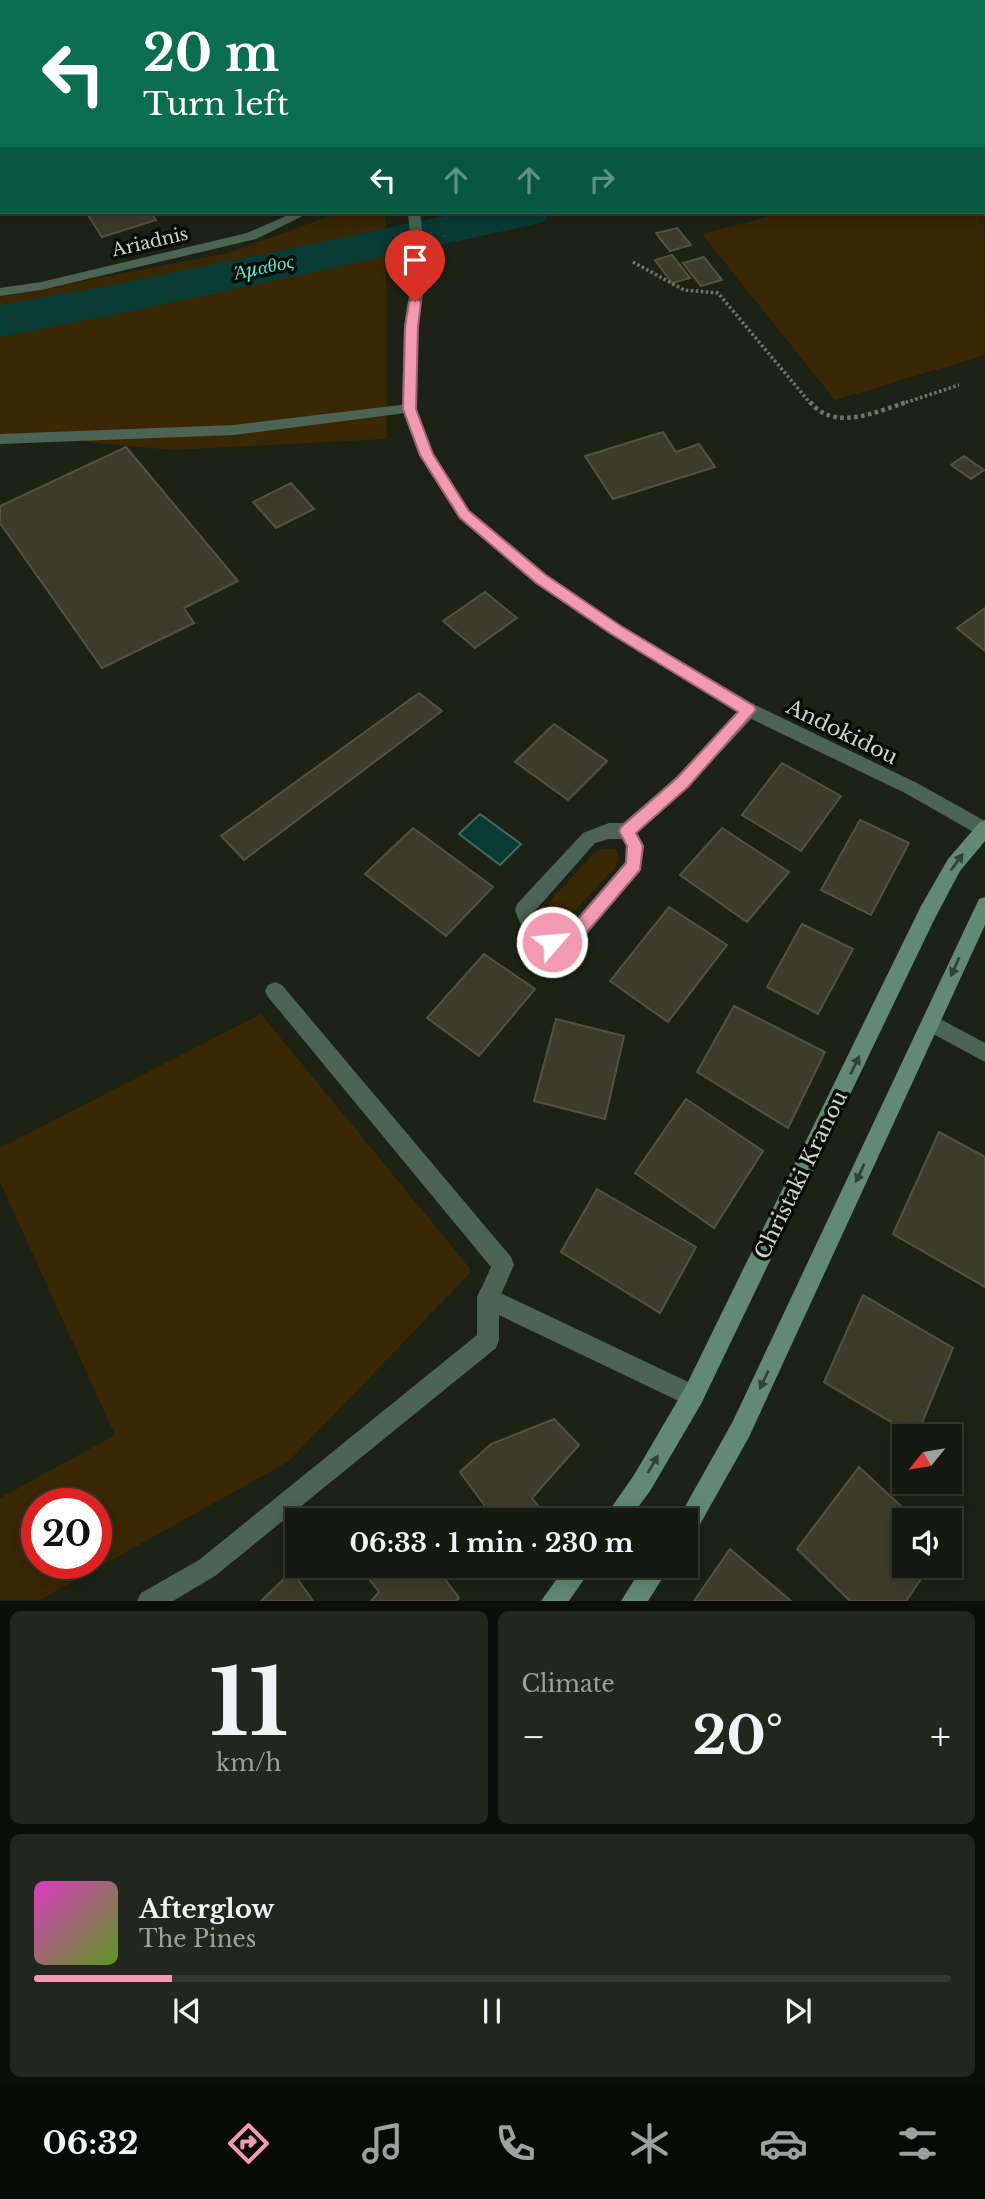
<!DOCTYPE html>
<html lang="en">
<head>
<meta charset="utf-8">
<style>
	body { margin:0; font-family:"Libre Baskerville",serif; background:#22271e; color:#f1f3f6; height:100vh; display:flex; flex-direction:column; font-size:26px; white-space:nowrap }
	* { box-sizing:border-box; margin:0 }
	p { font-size:23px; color:#9da19f }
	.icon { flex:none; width:38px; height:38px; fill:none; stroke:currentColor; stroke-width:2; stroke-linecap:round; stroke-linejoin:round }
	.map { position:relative; height:1601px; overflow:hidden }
	.panel { display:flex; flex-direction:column; gap:10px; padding:10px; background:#0c0e09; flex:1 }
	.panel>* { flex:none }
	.top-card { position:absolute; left:0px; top:0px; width:985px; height:214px; box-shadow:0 4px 18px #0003,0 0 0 2px #343830; background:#0b6e4f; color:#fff; overflow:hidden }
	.needle { width:46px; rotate:240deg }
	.tools { position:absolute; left:892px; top:1424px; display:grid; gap:14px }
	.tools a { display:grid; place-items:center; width:70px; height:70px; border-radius:0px; background:#151a10; box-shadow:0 4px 18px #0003,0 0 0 2px #343830; font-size:35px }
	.speed { position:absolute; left:21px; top:1488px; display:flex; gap:14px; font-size:35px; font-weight:700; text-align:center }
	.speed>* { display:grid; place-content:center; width:91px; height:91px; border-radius:50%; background:#151a10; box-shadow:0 4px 18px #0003,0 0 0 2px #343830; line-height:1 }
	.speed .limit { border:10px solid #d22; background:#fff; color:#111 }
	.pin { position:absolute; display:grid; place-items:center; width:60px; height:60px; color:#fff; margin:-72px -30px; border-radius:50% 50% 50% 0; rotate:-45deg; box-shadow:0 0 7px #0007 }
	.pin .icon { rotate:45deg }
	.me { position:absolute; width:77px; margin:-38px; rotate:63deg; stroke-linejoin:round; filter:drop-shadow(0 0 5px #0008) }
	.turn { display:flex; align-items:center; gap:24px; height:147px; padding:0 28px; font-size:32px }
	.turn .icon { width:91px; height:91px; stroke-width:2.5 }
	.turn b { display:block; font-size:49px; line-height:60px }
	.lanes { display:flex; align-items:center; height:66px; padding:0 28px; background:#0003; justify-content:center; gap:35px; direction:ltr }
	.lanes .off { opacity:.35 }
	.big { font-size:52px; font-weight:800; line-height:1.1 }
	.panel .tile { flex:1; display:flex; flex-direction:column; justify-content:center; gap:10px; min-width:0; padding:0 24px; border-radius:10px; background:#22271e }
	.panel .dial { align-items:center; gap:0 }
	.dial b { font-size:91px; line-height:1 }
	.song { display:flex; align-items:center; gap:21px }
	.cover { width:84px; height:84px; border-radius:10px; background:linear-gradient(135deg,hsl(310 70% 55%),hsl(90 70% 35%)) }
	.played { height:7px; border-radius:4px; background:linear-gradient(90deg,#f29aaf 15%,#343830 15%) }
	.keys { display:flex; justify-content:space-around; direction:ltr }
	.heat { display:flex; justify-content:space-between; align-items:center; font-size:38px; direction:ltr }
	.panel .tiles { flex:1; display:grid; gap:10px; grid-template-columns:1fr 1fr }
	.tile:last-child { grid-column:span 2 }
	.trip { position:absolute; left:285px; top:1508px; width:413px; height:70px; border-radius:0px; background:#151a10; box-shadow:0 4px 18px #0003,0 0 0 2px #343830; font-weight:800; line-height:70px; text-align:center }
	.tab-bar { display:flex; height:112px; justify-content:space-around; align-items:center; background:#080a06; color:#9da19f }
	.tab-bar .icon { width:49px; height:49px }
	.tab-bar .current { color:#f29aaf }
	.tab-bar b { font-size:32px; color:#f1f3f6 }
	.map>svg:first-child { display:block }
</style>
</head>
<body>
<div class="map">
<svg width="985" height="1601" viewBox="0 0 985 1601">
	<rect width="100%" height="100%" fill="#1c2315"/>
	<path fill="#3a2703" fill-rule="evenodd" d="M984,159L985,355L835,400L702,234L786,212H984Z
		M341,212H386L387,439L173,450L0,434V297L228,253Z
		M601,849H616L619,860L615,867L559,928L546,929L541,924L539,913L592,855Z
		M261,1014L472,1271L289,1461L40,1600H0V1498L115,1435L0,1182V1148ZM96,1503V1563H37V1503Z"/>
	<path fill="#083b34" stroke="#446961" stroke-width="2" d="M480,814L521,844L500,865L459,834Z"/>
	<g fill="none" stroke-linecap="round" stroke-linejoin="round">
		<path fill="#083b34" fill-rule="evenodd" d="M985,120V146L984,147V121Z
			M464,212H550L544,222L528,226L118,314L0,337V305L118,284Z"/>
	</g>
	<path fill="#3d3c2c" stroke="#535241" stroke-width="2" d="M132,0H210L211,2H133Z
		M86,212H150L156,220L102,237Z
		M677,228L691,245L670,251L656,233Z
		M672,255L690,278L672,283L655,260Z
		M704,257L722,280L701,286L683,263Z
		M663,432L676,452L699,444L715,467L613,499L585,456Z
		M126,447L238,581L184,608L194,623L102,668L0,523V506Z
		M964,456L984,470L971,479L951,465Z
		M291,483L314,509L276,528L253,502Z
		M485,592L517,618L475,648L443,621Z
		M985,608V651L957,628Z
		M419,693L442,711L244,860L221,836Z
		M554,724L607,761L568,800L515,762Z
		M782,763L841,796L801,851L742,815Z
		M860,820L909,843L871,915L821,890Z
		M413,828L493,887L446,936L365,874Z
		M722,828L789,872L747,922L680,875Z
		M669,907L727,945L668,1022L610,981Z
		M802,924L853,949L818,1014L767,987Z
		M484,954L535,989L479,1056L427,1018Z
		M734,1006L825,1052L788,1128L697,1072Z
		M556,1019L624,1036L605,1119L534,1101Z
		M686,1099L763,1151L714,1228L635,1173Z
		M939,1132L985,1157V1287L893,1234Z
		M597,1189L696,1247L660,1313L561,1252Z
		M863,1295L953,1348L916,1437L824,1382Z
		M554,1419L579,1445L532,1498L544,1513L535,1521H496L460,1472L491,1444Z
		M859,1467L917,1521H905V1566H930L906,1601H850L797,1549Z
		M730,1549L791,1601H694Z
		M359,1566H435L459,1598L456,1601H371L379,1592Z
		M292,1571L313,1601H261Z"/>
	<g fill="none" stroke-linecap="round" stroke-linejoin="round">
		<path stroke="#70766a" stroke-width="3.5" stroke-dasharray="2.5 2.5" stroke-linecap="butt" d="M633,262L684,290L718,293L811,404
			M901,404L959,385"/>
		<path stroke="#70766a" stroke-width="4.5" stroke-dasharray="3.5 3.5" stroke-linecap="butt" d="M810,402C835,432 875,412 907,402"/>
		<path fill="#4b6453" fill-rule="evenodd" d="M409,404L414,406V412L234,435L0,444V434L234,425Z
			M749,703L755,705L757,710L755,715L688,787L637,833L644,846L640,871L577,946C543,958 525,939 515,910L517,904L583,833L609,823H623L676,777L743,705ZM609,839H622L626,846L625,862L565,932L546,930L534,912L595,843Z
			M488,1287L701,1388L704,1396L701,1404L693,1407L685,1404L480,1306L477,1298L480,1290Z"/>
		<path fill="#4b6453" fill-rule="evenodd" d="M515,0H527L528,2H517Z
			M754,0H766L767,2H756Z
			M970,0H983L985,2L984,3Z
			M295,212H311L256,239L41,290L0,296V288L41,282L247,233Z
			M275,982L282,985L511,1257L514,1265L499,1299V1340L496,1348L215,1576L173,1601H137L141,1593L199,1560L477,1335V1298L491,1267L268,997L265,991L268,985Z
			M931,1014L985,1043V1062L924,1029L921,1023L924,1017Z"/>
		<path fill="#4b6453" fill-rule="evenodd" d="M323,0H345L322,2Z
			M408,212H420L427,271L418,326L416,409L433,454L469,510L547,575L622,626L755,705L917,783L985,821V836L977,834L905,793L743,715L610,634L535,583L459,518L419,455L402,409L404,326L413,271Z"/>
		<path fill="#628a70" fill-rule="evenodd" d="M985,820V841L960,871L935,918L701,1404L650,1491L628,1521H602L634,1475L685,1388L921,906L948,859L979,823Z
			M985,897V925L749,1437L694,1535L686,1539V1521H677L678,1519L733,1421L979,899Z
			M566,1566H593L569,1601H541Z
			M643,1566H670L648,1601H621Z"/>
	</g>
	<defs><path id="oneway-solid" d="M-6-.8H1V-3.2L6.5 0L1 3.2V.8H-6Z" transform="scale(1.75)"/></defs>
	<g fill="#304436">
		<use href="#oneway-solid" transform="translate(957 862) rotate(-54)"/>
		<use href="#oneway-solid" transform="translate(955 967) rotate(114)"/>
		<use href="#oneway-solid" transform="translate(855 1065) rotate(-64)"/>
		<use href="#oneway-solid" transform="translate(860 1173) rotate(115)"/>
		<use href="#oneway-solid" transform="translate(764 1380) rotate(115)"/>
		<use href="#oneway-solid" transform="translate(653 1464) rotate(-60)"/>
	</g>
	<path fill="#f29aaf" stroke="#9d6472" stroke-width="2" d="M415,298L421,302L418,327L416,409L433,454L469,511L546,575L621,626L754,706L756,710L688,787L636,833L643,846L640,870L576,945C567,949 556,950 546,947L544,942L546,936L566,933L626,863L627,846L619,831L621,827L677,778L738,712L611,634L536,583L460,518L420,455L403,409L405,327L409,302Z"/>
	<g text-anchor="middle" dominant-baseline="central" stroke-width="7" stroke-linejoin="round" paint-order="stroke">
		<g font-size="18" fill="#cfd4cb" stroke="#080b06">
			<text transform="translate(150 242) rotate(-13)">Ariadnis</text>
		</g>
		<g font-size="19" font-style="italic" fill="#62e2ce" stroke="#080b06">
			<text transform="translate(264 267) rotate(-12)">Άμαθος</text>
		</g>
		<g font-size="21" fill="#cfd4cb" stroke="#080b06">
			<text transform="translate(842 732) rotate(26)">Andokidou</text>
			<text transform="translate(801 1175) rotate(-64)">Christaki Kranou</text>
		</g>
	</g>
</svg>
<div class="tools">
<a><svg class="needle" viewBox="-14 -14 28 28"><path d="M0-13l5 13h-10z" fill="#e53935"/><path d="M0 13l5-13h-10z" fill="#9da19f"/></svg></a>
<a><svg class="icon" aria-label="sound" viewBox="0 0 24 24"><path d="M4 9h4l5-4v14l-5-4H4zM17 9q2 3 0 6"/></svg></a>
</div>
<div class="speed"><div class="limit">20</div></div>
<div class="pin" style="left:415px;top:302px;background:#d93025"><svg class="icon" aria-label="arrive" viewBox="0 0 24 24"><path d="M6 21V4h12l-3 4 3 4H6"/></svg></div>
<svg class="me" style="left:552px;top:942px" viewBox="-20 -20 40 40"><circle r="17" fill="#f29aaf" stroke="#fff" stroke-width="3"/><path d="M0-11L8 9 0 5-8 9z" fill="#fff"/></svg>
<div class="trip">06:33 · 1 min · 230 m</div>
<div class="top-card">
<div class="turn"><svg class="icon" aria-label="left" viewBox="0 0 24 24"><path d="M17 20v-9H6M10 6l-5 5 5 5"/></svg><div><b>20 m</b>Turn left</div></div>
<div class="lanes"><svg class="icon" aria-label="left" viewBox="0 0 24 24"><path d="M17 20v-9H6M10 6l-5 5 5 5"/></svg><svg class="icon off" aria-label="ahead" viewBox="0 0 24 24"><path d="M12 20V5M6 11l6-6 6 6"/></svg><svg class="icon off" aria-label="ahead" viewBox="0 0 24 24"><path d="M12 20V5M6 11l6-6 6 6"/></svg><svg class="icon off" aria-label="right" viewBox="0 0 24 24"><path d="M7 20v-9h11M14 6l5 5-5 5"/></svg></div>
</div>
</div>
<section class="panel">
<div class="tiles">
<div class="tile dial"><b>11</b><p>km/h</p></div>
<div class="tile"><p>Climate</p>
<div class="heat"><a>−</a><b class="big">20°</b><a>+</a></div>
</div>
<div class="tile">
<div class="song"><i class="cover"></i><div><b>Afterglow</b><p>The Pines</p></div></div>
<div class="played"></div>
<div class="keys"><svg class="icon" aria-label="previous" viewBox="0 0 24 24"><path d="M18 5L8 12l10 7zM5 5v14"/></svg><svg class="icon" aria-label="pause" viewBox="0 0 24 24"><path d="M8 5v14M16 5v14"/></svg><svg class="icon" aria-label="next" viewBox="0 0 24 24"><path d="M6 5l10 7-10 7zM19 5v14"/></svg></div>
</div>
</div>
</section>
<nav class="tab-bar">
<b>06:32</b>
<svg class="icon current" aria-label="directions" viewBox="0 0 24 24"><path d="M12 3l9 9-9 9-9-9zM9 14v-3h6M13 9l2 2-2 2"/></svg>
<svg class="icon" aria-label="music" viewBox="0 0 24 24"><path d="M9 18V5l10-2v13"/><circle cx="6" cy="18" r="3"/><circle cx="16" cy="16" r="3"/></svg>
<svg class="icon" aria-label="phone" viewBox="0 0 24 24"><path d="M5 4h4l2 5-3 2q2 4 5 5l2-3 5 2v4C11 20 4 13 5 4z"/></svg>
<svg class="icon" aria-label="climate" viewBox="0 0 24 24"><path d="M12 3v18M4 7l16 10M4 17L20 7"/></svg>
<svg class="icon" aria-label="car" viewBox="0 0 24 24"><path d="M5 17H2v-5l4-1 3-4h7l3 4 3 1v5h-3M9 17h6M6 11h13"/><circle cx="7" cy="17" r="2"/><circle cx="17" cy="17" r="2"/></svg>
<svg class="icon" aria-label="filters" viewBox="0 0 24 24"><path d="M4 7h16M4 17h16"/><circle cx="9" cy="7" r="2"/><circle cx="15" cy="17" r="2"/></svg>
</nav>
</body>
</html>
